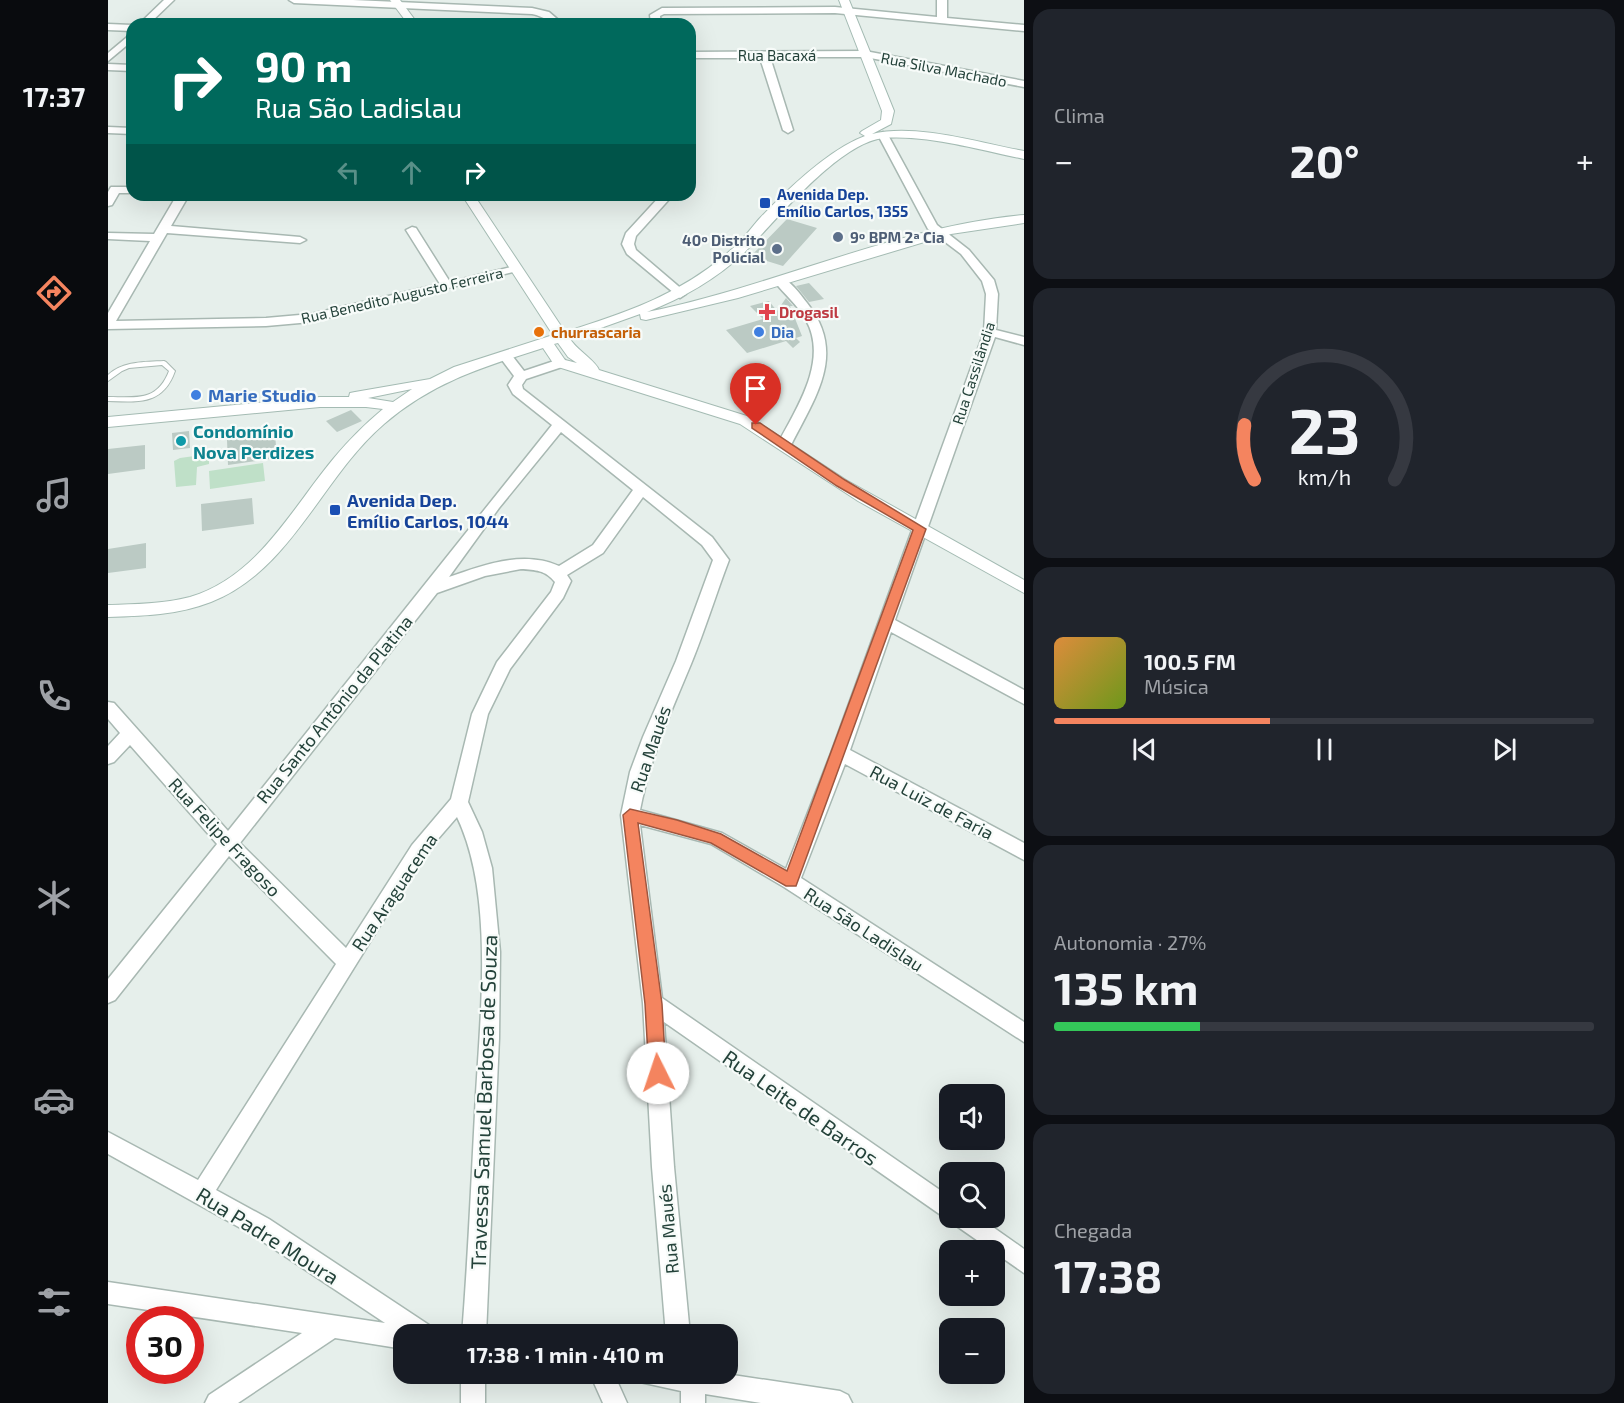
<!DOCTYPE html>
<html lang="pt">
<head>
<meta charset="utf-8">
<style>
	body { margin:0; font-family:"Exo 2",sans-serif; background:#20242c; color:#f1f3f6; height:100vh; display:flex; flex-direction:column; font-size:22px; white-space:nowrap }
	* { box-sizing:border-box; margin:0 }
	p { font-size:20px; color:#9ea1a6 }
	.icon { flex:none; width:33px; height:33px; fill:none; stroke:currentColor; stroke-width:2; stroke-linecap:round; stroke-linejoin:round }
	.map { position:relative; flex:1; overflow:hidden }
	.details { display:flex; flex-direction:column; gap:9px; padding:9px; background:#0d0f14; width:600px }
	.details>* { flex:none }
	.hud { position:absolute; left:18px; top:18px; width:570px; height:183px; border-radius:18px; box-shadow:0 6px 24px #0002; background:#00695c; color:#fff; overflow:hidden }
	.fabs { position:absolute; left:831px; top:1084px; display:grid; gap:12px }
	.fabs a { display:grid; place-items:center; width:66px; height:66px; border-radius:12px; background:#171b24; box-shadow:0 6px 24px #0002; font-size:30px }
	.speed { position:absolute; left:18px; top:1306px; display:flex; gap:12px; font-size:30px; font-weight:700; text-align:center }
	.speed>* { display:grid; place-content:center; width:78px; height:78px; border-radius:50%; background:#171b24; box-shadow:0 6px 24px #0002; line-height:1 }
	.speed .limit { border:9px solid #d22; background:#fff; color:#111 }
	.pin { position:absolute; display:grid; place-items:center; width:51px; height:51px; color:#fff; margin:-62px -26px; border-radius:50% 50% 50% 0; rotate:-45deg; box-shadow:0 0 6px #0007 }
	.pin .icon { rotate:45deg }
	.me { position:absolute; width:66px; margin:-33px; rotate:356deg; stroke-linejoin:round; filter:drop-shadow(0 0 4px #0008) }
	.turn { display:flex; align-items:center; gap:21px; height:126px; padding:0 30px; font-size:27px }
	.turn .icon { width:78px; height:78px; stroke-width:2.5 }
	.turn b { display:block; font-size:42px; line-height:51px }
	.lanes { display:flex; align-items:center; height:57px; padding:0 30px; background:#0003; justify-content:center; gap:30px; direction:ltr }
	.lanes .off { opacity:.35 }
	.big { font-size:45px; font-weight:700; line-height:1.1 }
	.details .card { flex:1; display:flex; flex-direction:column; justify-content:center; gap:9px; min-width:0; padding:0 21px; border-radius:18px; background:#20242c }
	.details .dial { align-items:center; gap:0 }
	.dial svg { height:156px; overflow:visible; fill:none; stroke:#363941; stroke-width:7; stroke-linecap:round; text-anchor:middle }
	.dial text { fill:#f1f3f6; stroke:none }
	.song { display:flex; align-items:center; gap:18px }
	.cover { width:72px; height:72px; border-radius:9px; background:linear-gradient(135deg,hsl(30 70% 55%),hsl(80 70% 35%)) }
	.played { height:6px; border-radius:3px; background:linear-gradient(90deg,#f4845f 40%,#363941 40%) }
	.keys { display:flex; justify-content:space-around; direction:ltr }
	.heat { display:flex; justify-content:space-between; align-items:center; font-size:33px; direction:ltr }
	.charge { height:9px; border-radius:4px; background:linear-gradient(90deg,#34c759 27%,#363941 0) }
	.trip { position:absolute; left:285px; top:1324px; width:345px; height:60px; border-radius:18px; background:#171b24; box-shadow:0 6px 24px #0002; font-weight:700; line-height:60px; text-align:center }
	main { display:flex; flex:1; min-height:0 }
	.dock { display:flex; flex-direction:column; width:108px; justify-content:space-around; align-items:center; background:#090b0e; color:#9ea1a6 }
	.dock .icon { width:42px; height:42px }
	.dock .selected { color:#f4845f }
	.dock b { font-size:27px; color:#f1f3f6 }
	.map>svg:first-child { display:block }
</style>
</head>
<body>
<main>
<nav class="dock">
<b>17:37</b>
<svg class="icon selected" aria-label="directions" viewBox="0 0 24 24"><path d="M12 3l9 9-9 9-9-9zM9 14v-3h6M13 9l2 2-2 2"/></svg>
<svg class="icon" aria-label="music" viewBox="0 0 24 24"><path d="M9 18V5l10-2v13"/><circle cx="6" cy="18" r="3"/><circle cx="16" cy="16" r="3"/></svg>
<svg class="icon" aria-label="phone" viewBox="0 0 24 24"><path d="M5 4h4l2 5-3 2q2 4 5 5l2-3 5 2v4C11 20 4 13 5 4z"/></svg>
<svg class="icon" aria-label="climate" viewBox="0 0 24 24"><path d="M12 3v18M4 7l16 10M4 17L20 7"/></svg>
<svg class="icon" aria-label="car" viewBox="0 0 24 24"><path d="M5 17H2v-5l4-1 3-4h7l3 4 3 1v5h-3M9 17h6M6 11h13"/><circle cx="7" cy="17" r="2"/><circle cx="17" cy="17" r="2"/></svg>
<svg class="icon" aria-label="filters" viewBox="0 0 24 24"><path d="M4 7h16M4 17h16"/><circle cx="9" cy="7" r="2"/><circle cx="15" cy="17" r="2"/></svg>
</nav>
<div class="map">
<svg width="916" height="1403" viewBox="0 0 916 1403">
	<rect width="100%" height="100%" fill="#e6efeb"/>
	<path fill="#bfe0c8" d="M101,454V464L89,467L88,485L68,487L66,461L72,458Z
		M155,463L157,481L102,489L101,471Z"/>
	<path fill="#bbcac4" d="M679,219L709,228L675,266L643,256Z
		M701,283L716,299L701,302L688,286Z
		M678,298L685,306H682L694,336L688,338L692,342L685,348L678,341L639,353L618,330L655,319L642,306L661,301L669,311Z
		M243,410L254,421L229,432L218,421Z
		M81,431L82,448L65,450L64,433Z
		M167,434L169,458L120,465L119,440Z
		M37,445V469L0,474V449Z
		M144,498L146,524L94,531L93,504Z
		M38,543V568L0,573V549Z"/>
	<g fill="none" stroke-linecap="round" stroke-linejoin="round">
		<defs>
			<path id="lane" d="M56,361L58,362L67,371C55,405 31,402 0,401V397C28,397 49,402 61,371L54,365L21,368L14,371L0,381V375C15,361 37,362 56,361Z"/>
			<path id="street" d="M56,0H66L41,24H31Z
				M181,0H245L424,8L441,12L455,24C442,24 436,16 424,14L186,3Z
				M829,0H839V18L916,25V31L727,13L556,14L552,16L553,24H543L542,15L554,8L727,7L829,17Z
				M0,24L24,25V31L0,30Z
				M24,33V41L0,61V53Z
				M757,51L916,81V87L757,57H662L685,130L680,133L675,130L652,58H582V52Z
				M0,64L24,65V71L0,70Z
				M0,127L24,128V134L0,133Z
				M775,132L780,135L829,225L861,250L886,280L890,294L888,330L916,337V345L887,337L787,620L916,690V704L783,632L742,750L916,843V860L737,764L693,878L916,1022V1042L676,887L603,844L532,825L554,998L842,1197V1218H872L916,1249V1273L556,1022L566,1167L582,1335H558L544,1167L535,1003L513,815L522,772L535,737L568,661L605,560L594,545L535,497L495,553L459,575L463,581L455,598L402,669L380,714L360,802L374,832L384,868L392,952L391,1038L378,1335H354C360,1261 363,1187 367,1113C371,1024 388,898 349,817L316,855L108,1190L161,1219L324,1327L328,1335H296V1349L227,1338L130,1403H97L101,1395L194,1333L0,1304V1282L277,1323L145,1235L0,1154V1132L90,1180L228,964L121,856L7,1000L0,1003V979L109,844L22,745L6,762L0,764V746L12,733L0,719V702L6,703L120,831L444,425L405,394L400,385L406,376L391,356L392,353H402L416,371L452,359L457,360V366L418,379L414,385L415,389L604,537L621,560C608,594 597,630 583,664C563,712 542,758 532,810L614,833L678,869L723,753L876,332L878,294L874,281L853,254L820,229L770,135ZM453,432L525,490L485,545L451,566C415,550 376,565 341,577L391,508ZM413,569C428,570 437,570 447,582L443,592L389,662L364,714L343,799L304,845L238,948L132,843L329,593L377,576Z
				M3,187H24V193H11L4,205L0,206V192Z
				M69,195H81L63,226L192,237L198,240L192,243L59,233L8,321L158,318L203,314L332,284L298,230L304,227L308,228L342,282L407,266L413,270L203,322L158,326L0,329V313L42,241L0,239V233L46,234Z
				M553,195H565L528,236L526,244L528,250L576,291L578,294L572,298L519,254L514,244L518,233Z
				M672,277C682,280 692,294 699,303C739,353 708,396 683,445L676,449L669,445C688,409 721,361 698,320C690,305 676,294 666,281Z
				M353,1374H377V1403H353Z
				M482,1374H506L519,1403H495Z
				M528,1374H618L732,1391L740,1395L744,1403H653L597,1394V1403H573V1391L532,1382Z"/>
			<path id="secondary" d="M282,0H292L310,24H300Z
				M731,0H741L786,111L783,124L764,134C808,123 872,143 916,151V159C871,150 822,135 776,138C731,142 667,222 636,253C607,280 575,298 539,312C664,287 790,226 916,215V223L843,234L630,298L538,320L533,319L532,314L462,339C469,350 488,361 491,370L642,417L738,480L916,580V593L750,501L632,424L447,366L435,348C375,367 325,382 276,424C214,477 183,571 103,602C70,615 35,616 0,617V605C27,604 56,604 82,597C150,577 184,508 226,458C241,440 257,424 275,409L258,407H212L0,427V417L212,397H241L242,393L247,392L322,379L346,367L445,335L354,195H366L457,332C520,312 574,294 624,249C635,240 643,228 652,218C678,191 721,149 757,136L752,133L754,131L773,120L774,111ZM450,343L460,357L469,363L457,360L446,344ZM304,389L285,402L260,398Z"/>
		</defs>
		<use href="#lane" stroke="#a8b8b2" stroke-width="2"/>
		<use href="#street" stroke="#a8b8b2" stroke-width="3"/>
		<use href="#secondary" stroke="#a4bbb3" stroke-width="2"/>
		<use href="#lane" fill="#fff" fill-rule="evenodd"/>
		<use href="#street" fill="#fff" fill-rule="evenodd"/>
		<use href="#secondary" fill="#fff" fill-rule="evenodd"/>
	</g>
	<path fill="#f4845f" stroke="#9f563e" stroke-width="1.5" d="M644,423H652L737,480L818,529L688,886H678L603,843L530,823L554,1004L558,1073L556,1079L550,1081L544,1079L541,1073L537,1004L515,815L522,809L569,820L613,834L679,871L805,530L729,486L644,428Z"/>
	<g fill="#1a4fb4" stroke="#f7fbf9" stroke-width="2">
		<rect x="651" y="197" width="12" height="12" rx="3"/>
		<rect x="221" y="504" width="12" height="12" rx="3"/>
	</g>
	<g fill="#5c6f8a" stroke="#f7fbf9" stroke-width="2">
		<circle cx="730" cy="237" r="6"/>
		<circle cx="669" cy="249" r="6"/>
	</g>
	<path fill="#e0444e" stroke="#f7fbf9" stroke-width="2" d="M656 303h6v6h6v6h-6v6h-6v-6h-6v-6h6z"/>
	<circle fill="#e8710a" stroke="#f7fbf9" stroke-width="2" cx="431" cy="332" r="6"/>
	<g fill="#3f7fe0" stroke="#f7fbf9" stroke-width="2">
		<circle cx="651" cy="332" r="6"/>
		<circle cx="88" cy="395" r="6"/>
	</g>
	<circle fill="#0f9aa8" stroke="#f7fbf9" stroke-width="2" cx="73" cy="441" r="6"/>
	<g text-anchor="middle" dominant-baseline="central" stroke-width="4.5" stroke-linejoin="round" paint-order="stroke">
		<g font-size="15" fill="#24423a" stroke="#f7fbf9">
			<text x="669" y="55">Rua Bacaxá</text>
			<text transform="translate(836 69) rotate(11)">Rua Silva Machado</text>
			<text transform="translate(294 295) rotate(-13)">Rua Benedito Augusto Ferreira</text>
			<text transform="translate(865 373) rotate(-72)">Rua Cassilândia</text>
		</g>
		<g font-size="15" font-weight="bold" fill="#164399" stroke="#f7fbf9" text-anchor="start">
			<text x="669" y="194">Avenida Dep.<tspan x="669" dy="17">Emílio Carlos, 1355</tspan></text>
		</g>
		<g font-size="15" font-weight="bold" fill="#4e5e75" stroke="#f7fbf9" text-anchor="start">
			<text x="742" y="237">9º BPM 2ª Cia</text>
			<text x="657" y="240" text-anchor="end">40º Distrito<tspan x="657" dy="17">Policial</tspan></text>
		</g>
		<g font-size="15" font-weight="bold" fill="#be3a42" stroke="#f7fbf9" text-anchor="start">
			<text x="671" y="312">Drogasil</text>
		</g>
		<g font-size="15" font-weight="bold" fill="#c56008" stroke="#f7fbf9" text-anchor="start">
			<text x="443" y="332">churrascaria</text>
		</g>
		<g font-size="15" font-weight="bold" fill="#366cbe" stroke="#f7fbf9" text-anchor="start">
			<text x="663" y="332">Dia</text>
		</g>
		<g font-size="18" font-weight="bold" fill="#366cbe" stroke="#f7fbf9" text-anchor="start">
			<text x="100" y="395">Marie Studio</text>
		</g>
		<g font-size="18" font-weight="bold" fill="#0d838f" stroke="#f7fbf9" text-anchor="start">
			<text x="85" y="431">Condomínio<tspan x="85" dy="21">Nova Perdizes</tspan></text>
		</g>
		<g font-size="18" font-weight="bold" fill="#164399" stroke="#f7fbf9" text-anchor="start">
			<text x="239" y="500">Avenida Dep.<tspan x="239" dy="21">Emílio Carlos, 1044</tspan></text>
		</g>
		<g font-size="18" fill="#24423a" stroke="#f7fbf9">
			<text transform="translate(226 709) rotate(-51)">Rua Santo Antônio da Platina</text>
			<text transform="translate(542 749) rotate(-71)">Rua Maués</text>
			<text transform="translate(824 802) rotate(28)">Rua Luiz de Faria</text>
			<text transform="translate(117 837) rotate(47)">Rua Felipe Fragoso</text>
			<text transform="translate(286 892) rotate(-56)">Rua Araguacema</text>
			<text transform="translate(756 929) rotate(33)">Rua São Ladislau</text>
			<text transform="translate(560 1229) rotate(-95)">Rua Maués</text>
		</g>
		<g font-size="21" fill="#24423a" stroke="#f7fbf9">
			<text transform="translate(375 1102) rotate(-88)">Travessa Samuel Barbosa de Souza</text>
			<text transform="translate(693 1107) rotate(35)">Rua Leite de Barros</text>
			<text transform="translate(160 1235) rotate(32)">Rua Padre Moura</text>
		</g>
	</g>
</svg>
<div class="fabs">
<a><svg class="icon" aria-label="sound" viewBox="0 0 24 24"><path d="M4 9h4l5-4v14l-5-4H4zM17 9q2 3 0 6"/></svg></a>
<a><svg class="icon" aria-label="search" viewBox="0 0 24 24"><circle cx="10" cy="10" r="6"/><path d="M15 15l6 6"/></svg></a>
<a>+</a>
<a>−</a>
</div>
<div class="speed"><div class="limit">30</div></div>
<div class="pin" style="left:648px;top:425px;background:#d93025"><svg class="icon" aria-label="arrive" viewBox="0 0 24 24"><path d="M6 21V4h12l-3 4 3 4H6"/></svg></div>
<svg class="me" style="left:550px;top:1073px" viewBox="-20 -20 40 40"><circle r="19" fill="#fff"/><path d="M0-13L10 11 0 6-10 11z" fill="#f4845f"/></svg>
<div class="trip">17:38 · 1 min · 410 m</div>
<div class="hud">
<div class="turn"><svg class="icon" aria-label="right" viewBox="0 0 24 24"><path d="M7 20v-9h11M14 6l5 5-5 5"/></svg><div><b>90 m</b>Rua São Ladislau</div></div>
<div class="lanes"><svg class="icon off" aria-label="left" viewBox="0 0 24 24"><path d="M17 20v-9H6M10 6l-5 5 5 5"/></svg><svg class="icon off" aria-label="ahead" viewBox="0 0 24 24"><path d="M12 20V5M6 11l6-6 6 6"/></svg><svg class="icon" aria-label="right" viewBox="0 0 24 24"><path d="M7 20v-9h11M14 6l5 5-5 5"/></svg></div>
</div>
</div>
<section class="details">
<div class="card"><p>Clima</p>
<div class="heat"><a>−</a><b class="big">20°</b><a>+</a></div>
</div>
<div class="card dial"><svg viewBox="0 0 100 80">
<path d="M14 69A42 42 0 1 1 86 69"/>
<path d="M14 69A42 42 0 0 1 9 41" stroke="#f4845f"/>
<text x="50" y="56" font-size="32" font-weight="700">23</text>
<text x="50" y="72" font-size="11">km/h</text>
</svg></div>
<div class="card">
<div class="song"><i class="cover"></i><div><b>100.5 FM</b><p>Música</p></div></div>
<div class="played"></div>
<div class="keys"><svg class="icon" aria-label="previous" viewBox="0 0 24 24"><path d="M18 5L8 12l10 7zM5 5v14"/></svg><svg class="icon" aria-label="pause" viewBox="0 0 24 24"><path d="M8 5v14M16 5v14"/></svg><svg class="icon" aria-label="next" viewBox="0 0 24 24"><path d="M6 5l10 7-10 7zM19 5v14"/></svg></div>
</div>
<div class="card"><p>Autonomia · 27%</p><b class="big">135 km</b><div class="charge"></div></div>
<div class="card"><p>Chegada</p><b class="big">17:38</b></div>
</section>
</main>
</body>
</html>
